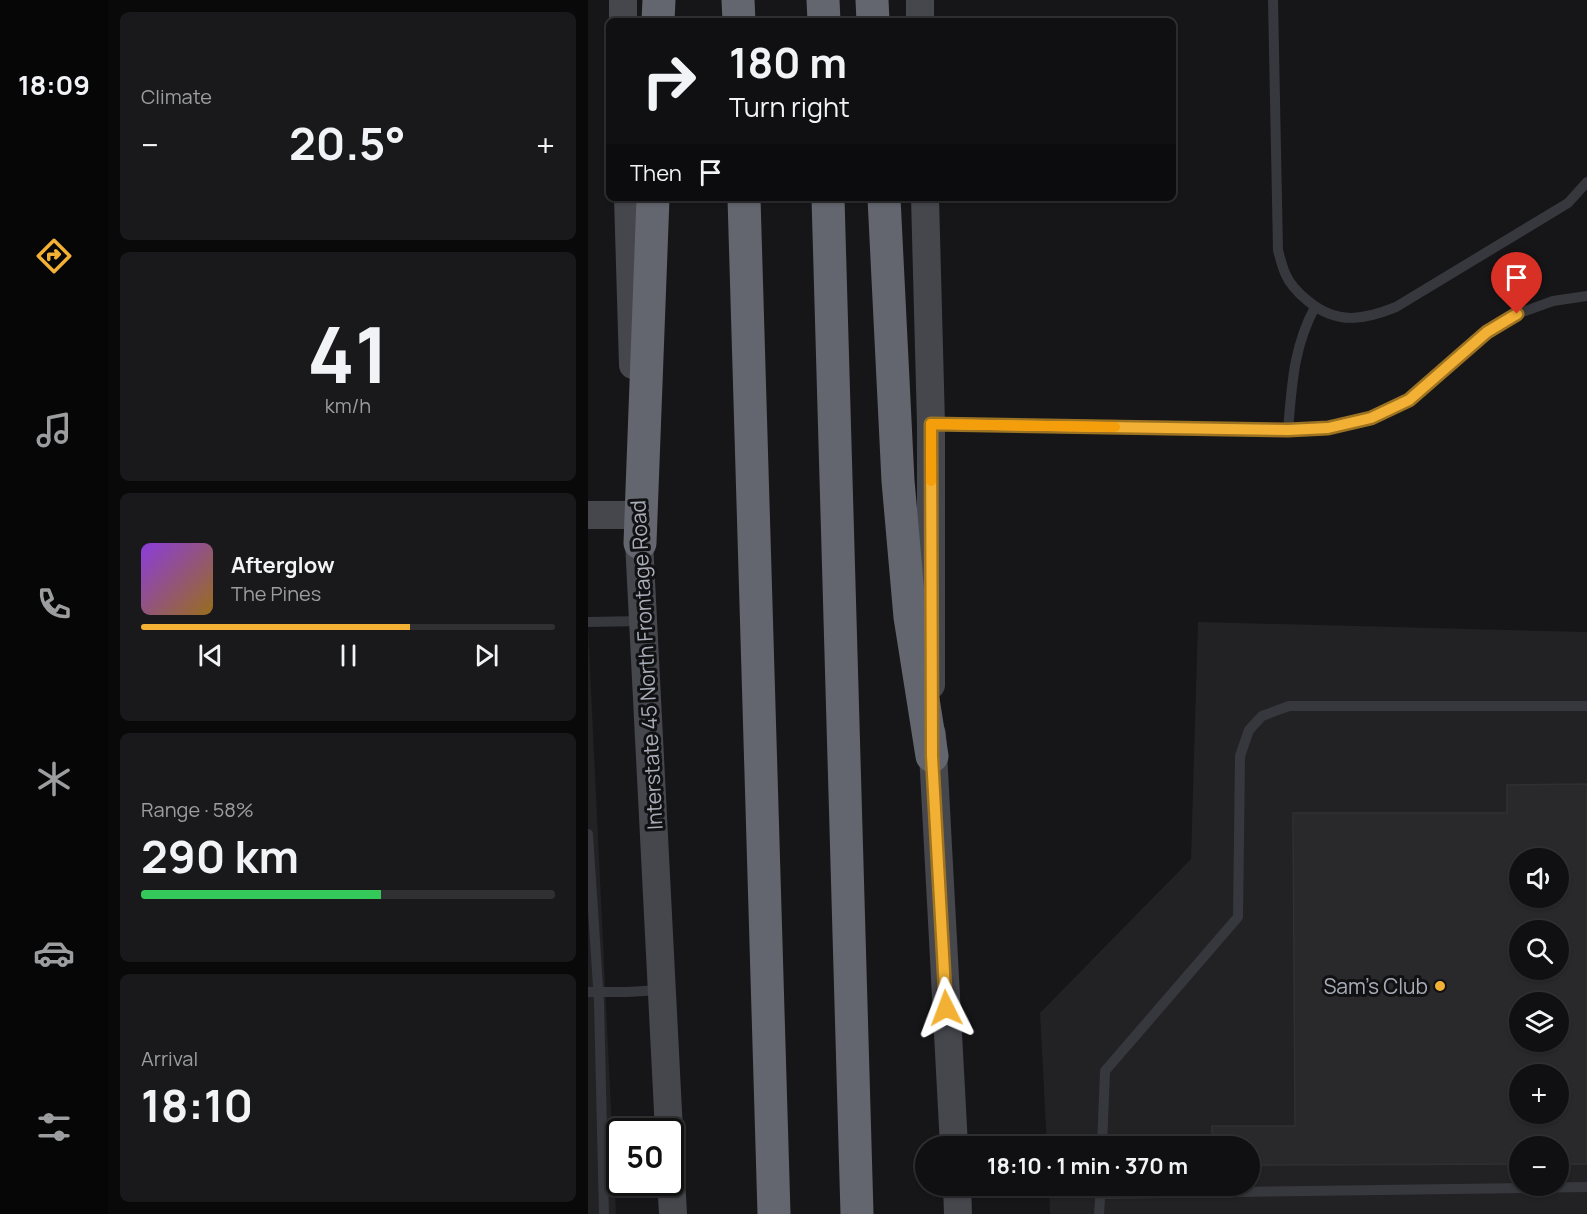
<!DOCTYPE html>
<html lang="en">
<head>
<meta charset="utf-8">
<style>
	body { margin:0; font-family:Manrope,sans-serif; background:#19191b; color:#f1f3f6; height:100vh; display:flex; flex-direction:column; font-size:22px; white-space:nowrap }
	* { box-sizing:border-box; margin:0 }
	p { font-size:20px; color:#9c9d9f }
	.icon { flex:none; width:33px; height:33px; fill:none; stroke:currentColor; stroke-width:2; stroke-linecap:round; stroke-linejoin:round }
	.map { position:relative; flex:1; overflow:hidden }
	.panel { display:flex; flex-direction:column; gap:12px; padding:12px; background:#09090a; width:480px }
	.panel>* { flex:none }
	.banner { position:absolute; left:18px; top:18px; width:570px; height:183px; border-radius:9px; box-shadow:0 2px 4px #0004,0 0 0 2px #303032; background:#101012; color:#f1f3f6; overflow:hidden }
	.tools { position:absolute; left:921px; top:848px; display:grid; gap:12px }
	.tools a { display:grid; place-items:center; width:60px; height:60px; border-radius:50%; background:#101012; box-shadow:0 2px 4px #0004,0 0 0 2px #303032; font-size:30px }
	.speed { position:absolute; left:18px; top:1118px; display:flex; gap:12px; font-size:30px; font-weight:700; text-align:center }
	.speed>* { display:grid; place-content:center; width:78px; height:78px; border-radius:50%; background:#101012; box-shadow:0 2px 4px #0004,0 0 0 2px #303032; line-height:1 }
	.speed .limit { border:3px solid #111; border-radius:9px; background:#fff; color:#111 }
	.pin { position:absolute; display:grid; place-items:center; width:51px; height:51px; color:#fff; margin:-62px -26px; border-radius:50% 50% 50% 0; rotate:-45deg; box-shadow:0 0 6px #0007 }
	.pin .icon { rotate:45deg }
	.me { position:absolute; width:66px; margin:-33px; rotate:357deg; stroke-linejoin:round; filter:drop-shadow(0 0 4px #0008) }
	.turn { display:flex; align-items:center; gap:21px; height:126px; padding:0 24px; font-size:27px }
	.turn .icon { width:78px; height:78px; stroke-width:2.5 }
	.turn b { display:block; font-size:42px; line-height:51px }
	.then { display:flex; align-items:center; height:57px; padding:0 24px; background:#0003; gap:12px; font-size:22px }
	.big { font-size:45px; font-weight:700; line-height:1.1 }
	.panel .widget { flex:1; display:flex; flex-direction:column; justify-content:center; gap:9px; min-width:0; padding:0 21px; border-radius:9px; background:#19191b }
	.panel .dial { align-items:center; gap:0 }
	.dial b { font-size:78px; line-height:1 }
	.song { display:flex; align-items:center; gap:18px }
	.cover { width:72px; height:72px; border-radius:9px; background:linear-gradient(135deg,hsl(270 70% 55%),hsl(40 70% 35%)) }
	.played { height:6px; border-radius:3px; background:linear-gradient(90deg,#f2b134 65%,#303032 65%) }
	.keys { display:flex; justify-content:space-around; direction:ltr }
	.heat { display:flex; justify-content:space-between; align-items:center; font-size:33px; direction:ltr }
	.charge { height:9px; border-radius:4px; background:linear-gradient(90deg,#34c759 58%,#303032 0) }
	.trip { position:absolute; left:327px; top:1136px; width:345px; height:60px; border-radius:30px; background:#101012; box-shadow:0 2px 4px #0004,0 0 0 2px #303032; font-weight:700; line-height:60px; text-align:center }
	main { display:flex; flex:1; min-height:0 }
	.dock { display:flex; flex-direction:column; width:108px; justify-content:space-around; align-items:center; background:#060607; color:#9c9d9f }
	.dock .icon { width:42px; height:42px }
	.dock .selected { color:#f2b134 }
	.dock b { font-size:27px; color:#f1f3f6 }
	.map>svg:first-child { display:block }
</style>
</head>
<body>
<main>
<nav class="dock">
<b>18:09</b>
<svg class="icon selected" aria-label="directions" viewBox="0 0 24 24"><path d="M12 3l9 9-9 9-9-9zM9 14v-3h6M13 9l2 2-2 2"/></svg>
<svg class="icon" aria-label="music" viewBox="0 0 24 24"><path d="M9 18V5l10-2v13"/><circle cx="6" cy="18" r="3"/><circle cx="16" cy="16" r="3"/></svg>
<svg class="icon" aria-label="phone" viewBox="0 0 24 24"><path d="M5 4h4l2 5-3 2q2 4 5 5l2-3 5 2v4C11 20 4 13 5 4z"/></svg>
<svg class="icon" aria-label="climate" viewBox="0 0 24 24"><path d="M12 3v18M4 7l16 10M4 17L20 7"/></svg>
<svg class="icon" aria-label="car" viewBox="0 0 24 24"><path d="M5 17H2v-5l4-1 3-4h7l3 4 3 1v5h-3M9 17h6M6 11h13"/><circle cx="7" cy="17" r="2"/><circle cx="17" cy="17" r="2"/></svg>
<svg class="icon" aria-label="filters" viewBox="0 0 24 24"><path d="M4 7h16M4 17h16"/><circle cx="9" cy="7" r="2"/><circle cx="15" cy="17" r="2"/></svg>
</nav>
<section class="panel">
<div class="widget"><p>Climate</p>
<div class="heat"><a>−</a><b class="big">20.5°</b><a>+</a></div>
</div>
<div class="widget dial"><b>41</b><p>km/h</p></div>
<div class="widget">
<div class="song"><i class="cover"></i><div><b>Afterglow</b><p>The Pines</p></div></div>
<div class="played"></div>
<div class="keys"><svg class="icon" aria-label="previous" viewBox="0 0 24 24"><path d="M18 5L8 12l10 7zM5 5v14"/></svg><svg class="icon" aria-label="pause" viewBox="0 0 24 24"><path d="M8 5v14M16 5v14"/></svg><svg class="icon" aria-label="next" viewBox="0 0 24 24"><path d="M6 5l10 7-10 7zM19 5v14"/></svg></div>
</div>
<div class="widget"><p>Range · 58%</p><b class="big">290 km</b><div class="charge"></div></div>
<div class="widget"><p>Arrival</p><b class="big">18:10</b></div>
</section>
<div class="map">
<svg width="999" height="1214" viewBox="0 0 999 1214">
	<rect width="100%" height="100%" fill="#161618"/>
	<path fill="#222225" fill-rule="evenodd" d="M610,622L999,632V1214H462L461,1185H662V1146H459L452,1013L603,859ZM932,858H970V897H932ZM932,930H970V969H932ZM932,1002H970V1041H932ZM932,1074H970V1113H932ZM932,1146H970V1185H932Z
		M0,628L28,1214H0Z"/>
	<path fill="#29292c" stroke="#303034" stroke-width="1.5" fill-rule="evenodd" d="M999,784V1164H970V1146H932V1164L662,1165V1146H624V1126H707L705,813H919V785ZM932,858H970V897H932ZM932,930H970V969H932ZM932,1002H970V1041H932ZM932,1074H970V1113H932Z"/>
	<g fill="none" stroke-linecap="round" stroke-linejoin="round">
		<path stroke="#37383d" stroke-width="10" d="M685,0L690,250C692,258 694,266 697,273C702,285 710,293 720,301C749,325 776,320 808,307L980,203L999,182
			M344,424L700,430L740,428L783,418L821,400L899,332L929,314L965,301L999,296
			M700,430C704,385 705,348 727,307
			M0,622L55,621
			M0,834L11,1002L16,1214
			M0,992H39L73,990
			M514,1146L517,1071L650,917L652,756L661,730L674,716L701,706H999
			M512,1194L999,1187
			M511,1214L513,1185"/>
		<path stroke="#45474d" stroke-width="28" d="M35,0V21
			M332,0V21
			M40,198L45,365
			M337,198L343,424V685
			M0,515H50
			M50,522L81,1131
			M344,734L366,1146
			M82,1160L85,1214
			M369,1185L370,1214"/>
		<path stroke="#63666e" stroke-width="33" d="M150,0L151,21
			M235,0L236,21
			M284,0L285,21
			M70,21L71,0
			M156,198L186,1214
			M240,198L269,1214
			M296,198L310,481L322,617L344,756
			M52,543L65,198"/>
	</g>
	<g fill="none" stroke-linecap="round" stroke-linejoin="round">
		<defs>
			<path id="route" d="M358,1008L344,756L343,424L700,430L740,428L783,418L821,400L899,332L929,314"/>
		</defs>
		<use href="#route" stroke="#9d7322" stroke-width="15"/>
		<use href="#route" stroke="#f2b134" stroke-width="10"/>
		<path stroke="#f59e0b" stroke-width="10" d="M343,481V424L527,427"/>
	</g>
	<circle fill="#f2b134" stroke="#111113" stroke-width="2" cx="852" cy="986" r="6"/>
	<g text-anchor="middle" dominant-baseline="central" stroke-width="6" stroke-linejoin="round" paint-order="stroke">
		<g font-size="21" fill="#a8adb8" stroke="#111113">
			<text transform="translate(58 665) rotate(-93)">Interstate 45 North Frontage Road</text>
		</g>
		<g font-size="21" fill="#a8adb8" stroke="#111113" text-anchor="end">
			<text x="840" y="986">Sam's Club</text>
		</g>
	</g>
</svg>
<div class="tools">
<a><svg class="icon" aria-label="sound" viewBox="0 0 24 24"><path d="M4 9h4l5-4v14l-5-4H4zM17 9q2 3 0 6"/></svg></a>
<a><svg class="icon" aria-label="search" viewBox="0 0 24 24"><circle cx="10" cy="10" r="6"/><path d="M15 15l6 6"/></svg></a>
<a><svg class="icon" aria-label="layers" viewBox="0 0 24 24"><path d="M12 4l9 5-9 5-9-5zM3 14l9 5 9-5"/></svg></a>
<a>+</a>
<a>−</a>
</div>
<div class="speed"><div class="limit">50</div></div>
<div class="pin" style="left:929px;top:314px;background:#d93025"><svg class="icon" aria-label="arrive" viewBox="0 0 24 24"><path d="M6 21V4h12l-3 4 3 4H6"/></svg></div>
<svg class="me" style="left:358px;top:1008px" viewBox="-20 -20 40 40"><path d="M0-17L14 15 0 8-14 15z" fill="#f2b134" stroke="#fff" stroke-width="4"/></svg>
<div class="trip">18:10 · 1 min · 370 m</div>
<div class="banner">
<div class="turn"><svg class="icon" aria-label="right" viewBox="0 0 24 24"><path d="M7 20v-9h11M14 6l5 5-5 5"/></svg><div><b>180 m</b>Turn right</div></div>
<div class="then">Then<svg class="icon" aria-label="arrive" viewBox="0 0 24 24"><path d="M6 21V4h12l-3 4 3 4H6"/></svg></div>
</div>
</div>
</main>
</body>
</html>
